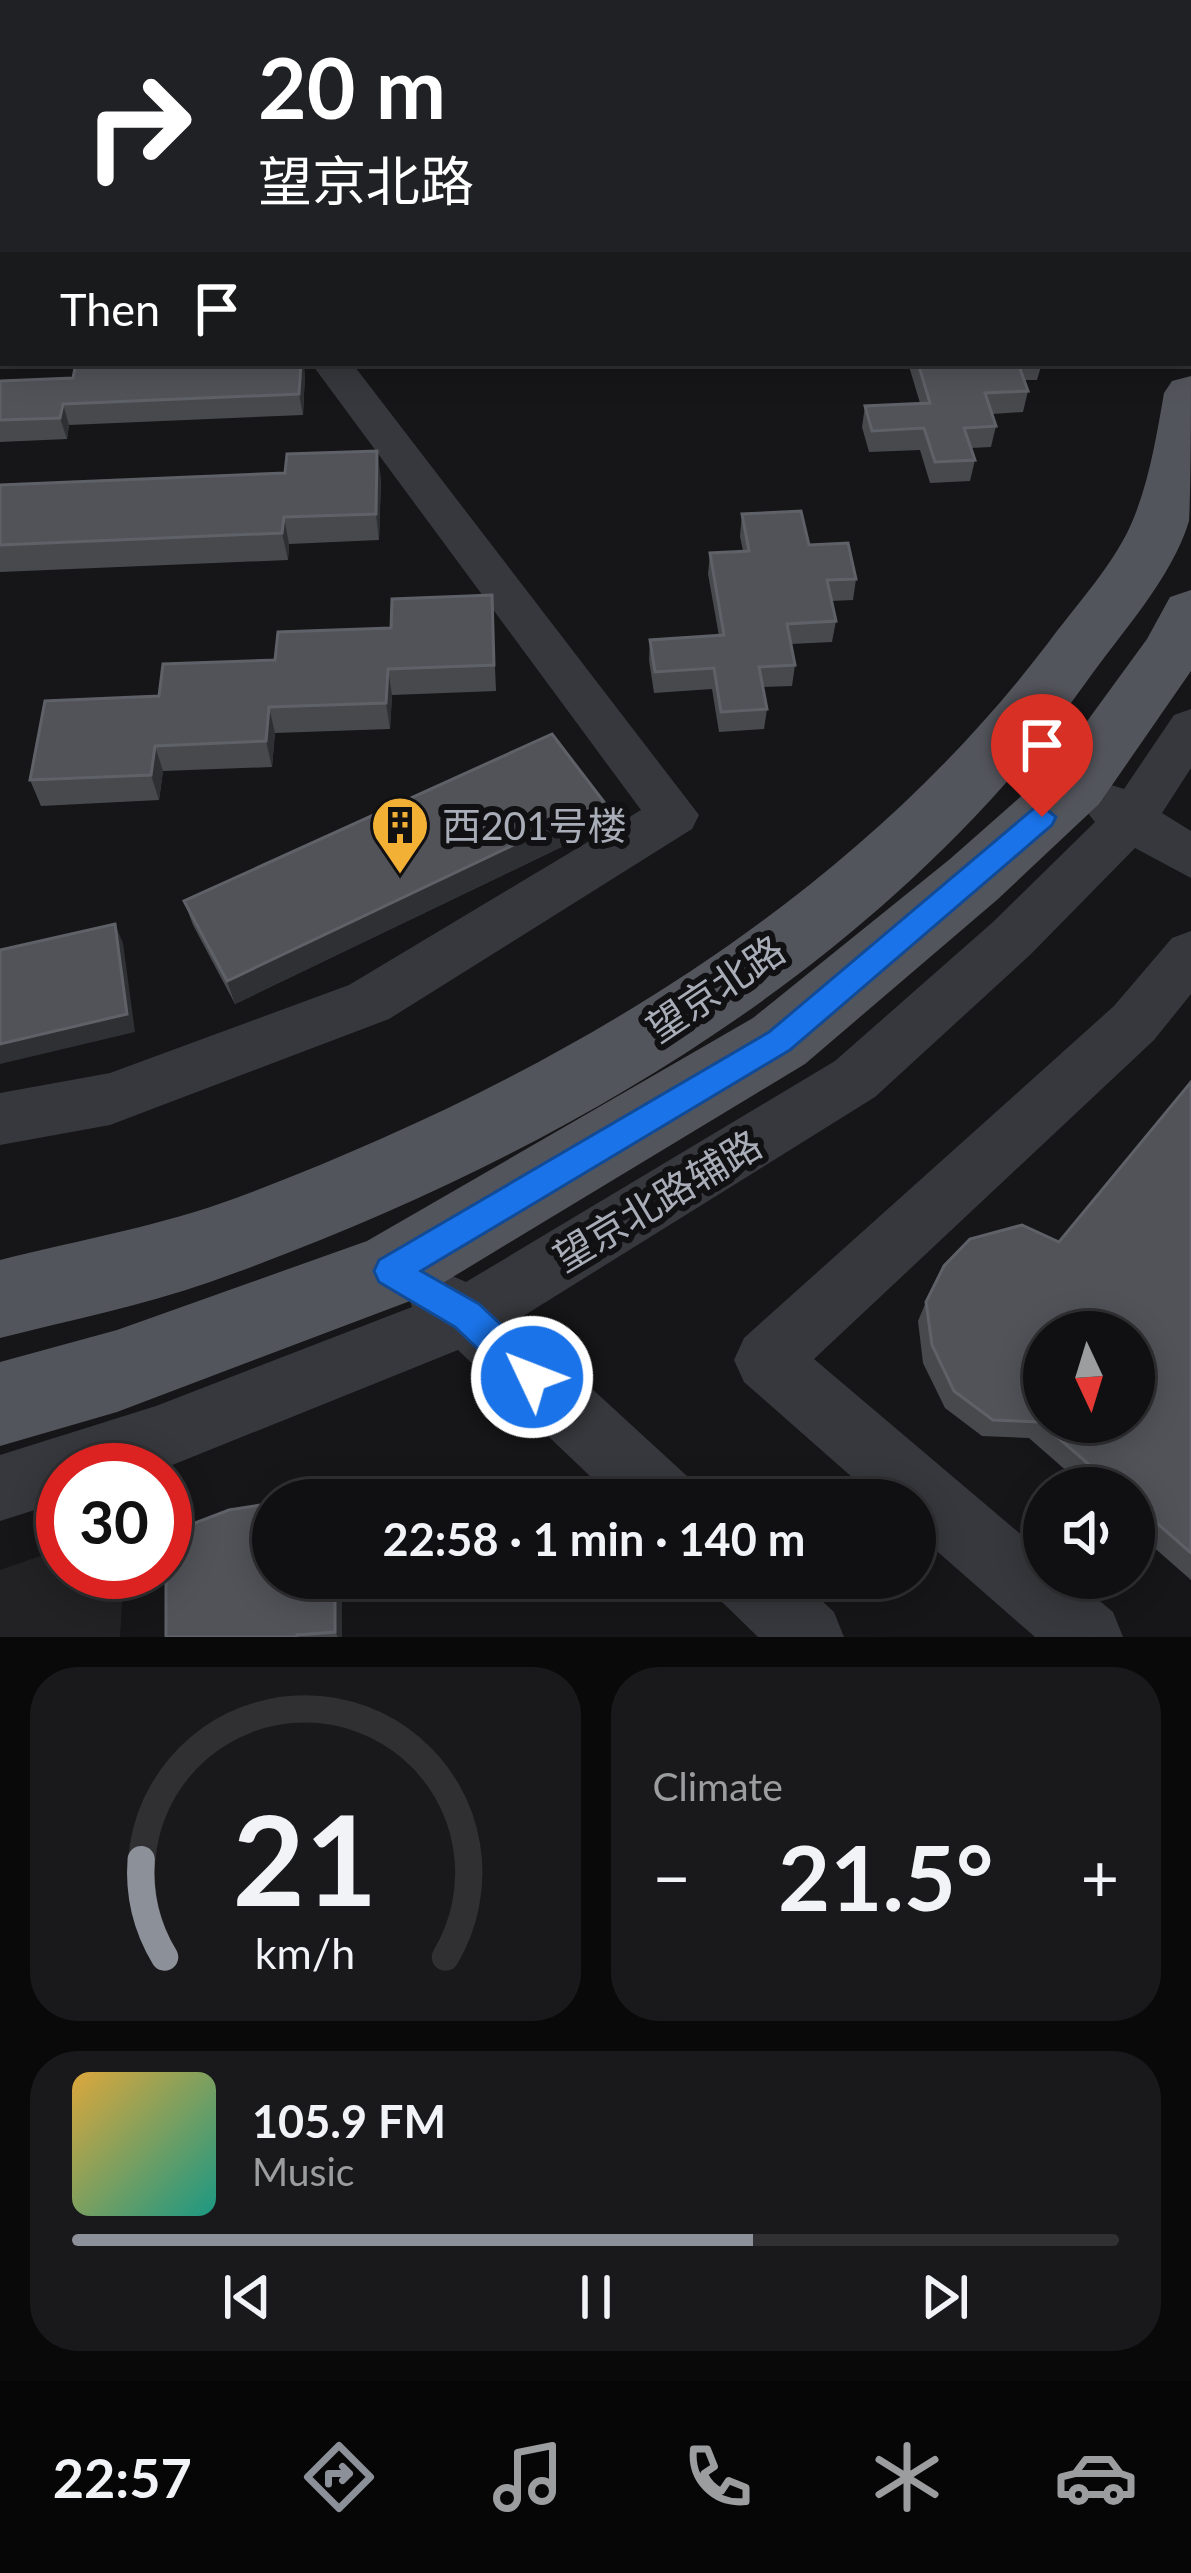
<!DOCTYPE html>
<html lang="en">
<head>
<meta charset="utf-8">
<style>
	body { margin:0; font-family:Lato,"Noto Sans SC",sans-serif; background:#19191b; color:#f1f3f6; height:100vh; display:flex; flex-direction:column; font-size:45px; white-space:nowrap }
	* { box-sizing:border-box; margin:0 }
	p { font-size:39px; color:#9c9d9f }
	.icon { flex:none; width:66px; height:66px; fill:none; stroke:currentColor; stroke-width:2; stroke-linecap:round; stroke-linejoin:round }
	.map { position:relative; height:1637px; overflow:hidden }
	.panel { display:flex; flex-direction:column; gap:30px; padding:30px; background:#09090a; flex:1 }
	.panel>* { flex:none }
	.hud { position:absolute; left:0px; top:0px; width:1191px; height:366px; box-shadow:0 6px 30px #0003,0 0 0 3px #303032; background:#202124; color:#fff; overflow:hidden }
	.needle { width:78px; rotate:176deg }
	.buttons { position:absolute; left:1023px; top:1311px; display:grid; gap:24px }
	.buttons a { display:grid; place-items:center; width:132px; height:132px; border-radius:50%; background:#101012; box-shadow:0 6px 30px #0003,0 0 0 3px #303032; font-size:60px }
	.speed { position:absolute; left:36px; top:1443px; display:flex; gap:24px; font-size:60px; font-weight:700; text-align:center }
	.speed>* { display:grid; place-content:center; width:156px; height:156px; border-radius:50%; background:#101012; box-shadow:0 6px 30px #0003,0 0 0 3px #303032; line-height:1 }
	.speed .limit { border:18px solid #d22; background:#fff; color:#111 }
	.pin { position:absolute; display:grid; place-items:center; width:102px; height:102px; color:#fff; margin:-123px -51px; border-radius:50% 50% 50% 0; rotate:-45deg; box-shadow:0 0 12px #0007 }
	.pin .icon { rotate:45deg }
	.me { position:absolute; width:132px; margin:-66px; rotate:313deg; stroke-linejoin:round; filter:drop-shadow(0 0 9px #0008) }
	.turn { display:flex; align-items:center; gap:42px; height:252px; padding:0 60px; font-size:54px }
	.turn .icon { width:156px; height:156px; stroke-width:2.5 }
	.turn b { display:block; font-size:84px; line-height:102px }
	.then { display:flex; align-items:center; height:114px; padding:0 60px; background:#0003; gap:24px; font-size:45px }
	.big { font-size:90px; font-weight:700; line-height:1.1 }
	.panel .widget { flex:1; display:flex; flex-direction:column; justify-content:center; gap:18px; min-width:0; padding:0 42px; border-radius:48px; background:#19191b }
	.panel .dial { align-items:center; gap:0 }
	.dial svg { height:312px; overflow:visible; fill:none; stroke:#303032; stroke-width:7; stroke-linecap:round; text-anchor:middle }
	.dial text { fill:#f1f3f6; stroke:none }
	.song { display:flex; align-items:center; gap:36px }
	.cover { width:144px; height:144px; border-radius:18px; background:linear-gradient(135deg,hsl(40 70% 55%),hsl(170 70% 35%)) }
	.played { height:12px; border-radius:6px; background:linear-gradient(90deg,#8c9099 65%,#303032 65%) }
	.keys { display:flex; justify-content:space-around; direction:ltr }
	.heat { display:flex; justify-content:space-between; align-items:center; font-size:66px; direction:ltr }
	.panel .tiles { flex:1; display:grid; gap:30px; grid-template-columns:1fr 1fr }
	.widget:last-child { grid-column:span 2 }
	.trip { position:absolute; left:252px; top:1479px; width:684px; height:120px; border-radius:60px; background:#101012; box-shadow:0 6px 30px #0003,0 0 0 3px #303032; font-weight:700; line-height:120px; text-align:center }
	.tabs { display:flex; height:192px; justify-content:space-around; align-items:center; background:#060607; color:#9c9d9f }
	.tabs .icon { width:84px; height:84px }
	.tabs .on { color:#8c9099 }
	.tabs b { font-size:54px; color:#f1f3f6 }
	.map>svg:first-child { display:block }
</style>
</head>
<body>
<div class="map">
<svg width="1191" height="1637" viewBox="0 0 1191 1637">
	<rect width="100%" height="100%" fill="#161618"/>
	<path fill="#222225" d="M63,1548V1572H124L120,1637H0V1570Z"/>
	<g fill="none" stroke-linecap="round" stroke-linejoin="round">
		<path fill="#37383d" fill-rule="evenodd" d="M21,0H85L19,3Z
			M396,0H476L394,3Z
			M751,0H785L787,3H753Z
			M0,21H3V41H0Z
			M0,342L3,363L17,364L0,368Z
			M311,363H352L699,815L692,829L389,1019L110,1125L0,1145V1093L110,1073L349,985L641,810Z
			M1191,709V768L1162,813L1191,831V878L1135,848L1031,954L875,1097L517,1320L687,1476L696,1500H615L458,1350L160,1470H63V1501L0,1521V1455L156,1406L412,1307L410,1301L419,1280L441,1271L466,1282L835,1061L993,922L1095,822L1080,803L1087,789L1105,783L1124,789L1174,715Z
			M1191,931V994L1154,1040L814,1359L1044,1554V1578H1072L1113,1612L1123,1637H1035L915,1532V1500H878L744,1382L734,1360L744,1338L1114,1006L1172,938Z
			M712,1578H797L834,1612L844,1637H758L722,1602Z"/>
		<path fill="#53555c" fill-rule="evenodd" d="M1096,0H1138L1139,3H1097Z
			M1188,19L1191,20V52L1188,51Z
			M1188,158L1191,159V198L1188,197Z
			M1191,376C1191,413 1191,488 1189,521C1172,578 1121,633 1087,681C879,973 543,1164 210,1282C142,1306 70,1320 0,1338V1260C79,1240 160,1226 236,1198C545,1082 846,909 1048,643C1074,608 1107,572 1127,533C1148,490 1156,439 1164,393L1172,381Z
			M1191,590V671L1099,804L998,899L805,1064L418,1298L117,1412L0,1446V1362L117,1330L367,1241L753,1018L950,859L1053,768L1147,639L1170,597Z"/>
	</g>
	<path fill="#47494d" d="M0,44H3V107L0,109Z
		M908,363H1042L1037,380H1025L1028,391L1023,412L992,414L996,426L991,447L971,448L975,460L970,481L930,483L920,450L869,452L862,427L865,406L920,403Z
		M305,374L303,415L69,425L67,439L0,442V381Z
		M381,478L379,540L289,544L288,560L0,572V485Z
		M742,514L809,545L856,579L853,600L831,601L836,621L832,642L791,644L795,665L792,686L763,687L767,709L764,729L719,732L712,689L654,693L649,660L650,640L719,636L708,574L710,553L743,551L740,536Z
		M492,595L496,691L392,695L390,729L275,733L272,767L163,771L159,800L41,806L30,780L275,660L391,628Z
		M603,827L235,1004L193,925L184,901Z
		M1191,1082V1580L1134,1530V1488H1086L1029,1438L982,1436L945,1408L923,1363L918,1321L926,1302L1059,1242Z
		M342,1578V1637H166Z"/>
	<path fill="#2f3033" d="M301,363H304L305,374L303,415L299,394Z
		M63,404L69,425L67,439L60,418Z
		M377,451L381,478L379,540L376,514Z
		M284,517L289,544L288,560L282,533Z
		M388,669L392,695L390,729L386,703Z
		M269,707L275,733L272,767L266,741Z
		M155,746L163,771L159,800L151,775Z
		M604,802L603,827L235,1004L227,981Z
		M115,924L123,943L135,1032L0,1064V1044Z
		M335,1578H342V1637H338L335,1632Z"/>
	<path fill="#525359" stroke="#5f6168" stroke-width="3" fill-rule="evenodd" d="M0,44H3V86H0Z
		M76,363H301L299,394L63,404L60,418L0,420V381L73,378Z
		M918,363H1018L1028,391L985,393L996,426L964,428L975,460L935,462L924,428L872,431L865,406L930,403Z
		M377,451L376,514L284,517L282,533L0,545V485L285,473L287,454Z
		M801,511L809,545L848,543L856,579L827,580L836,621L787,624L795,665L759,667L767,709L721,712L714,668L655,672L650,640L724,635L710,553L749,551L742,514Z
		M492,595L494,665L388,669L386,703L269,707L266,741L155,746L151,775L30,780L45,701L159,696L163,664L275,660L278,632L391,628L392,599Z
		M552,734L604,802L227,981L184,901Z
		M115,924L127,1014L0,1044V950Z
		M1191,1082V1553L1134,1503V1488H1116L1040,1422L993,1420L954,1391L932,1345L926,1302L944,1266L970,1239L1022,1225L1059,1242ZM1044,1332H1134V1422H1044Z
		M335,1492V1500H288Z
		M273,1503V1578H335V1632L297,1635V1637H166V1534L229,1510Z"/>
	<path fill="#1a73e8" stroke="#114b97" stroke-width="3" d="M1042,806L1056,817L1052,825L790,1050L421,1271L479,1304L544,1365L549,1377L544,1389L532,1394L520,1389L455,1327L379,1282L374,1271L379,1260L769,1032L1033,809Z"/>
	<defs>
		<symbol id="building-pin" viewBox="-11 -11 22 30"><path d="M0 17L-7.5 6A9.5 9.5 0 1 1 7.5 6Z" fill="#f2b134" stroke="#111113"/><path d="M-4-6H4V6H1V3H-1V6H-4ZM-2.5-4.3h1.7v1.8h-1.7ZM.8-4.3h1.7v1.8H.8ZM-2.5-1h1.7V.8h-1.7ZM.8-1h1.7V.8H.8Z" fill="#111"/></symbol>
	</defs>
	<g fill-rule="evenodd">
		<use href="#building-pin" x="367" y="792" width="66" height="90"/>
	</g>
	<g text-anchor="middle" dominant-baseline="central" stroke-width="12" stroke-linejoin="round" paint-order="stroke">
		<g font-size="39" fill="#a8adb8" stroke="#111113" text-anchor="start">
			<text x="442" y="825">西201号楼</text>
		</g>
		<g font-size="39" fill="#a8adb8" stroke="#111113">
			<text transform="translate(715 988) rotate(-34)">望京北路</text>
			<text transform="translate(657 1200) rotate(-31)">望京北路辅路</text>
		</g>
	</g>
</svg>
<div class="buttons">
<a><svg class="needle" viewBox="-14 -14 28 28"><path d="M0-13l5 13h-10z" fill="#e53935"/><path d="M0 13l5-13h-10z" fill="#9c9d9f"/></svg></a>
<a><svg class="icon" aria-label="sound" viewBox="0 0 24 24"><path d="M4 9h4l5-4v14l-5-4H4zM17 9q2 3 0 6"/></svg></a>
</div>
<div class="speed"><div class="limit">30</div></div>
<div class="pin" style="left:1042px;top:817px;background:#d93025"><svg class="icon" aria-label="arrive" viewBox="0 0 24 24"><path d="M6 21V4h12l-3 4 3 4H6"/></svg></div>
<svg class="me" style="left:532px;top:1377px" viewBox="-20 -20 40 40"><circle r="17" fill="#1a73e8" stroke="#fff" stroke-width="3"/><path d="M0-11L8 9 0 5-8 9z" fill="#fff"/></svg>
<div class="trip">22:58 · 1 min · 140 m</div>
<div class="hud">
<div class="turn"><svg class="icon" aria-label="right" viewBox="0 0 24 24"><path d="M7 20v-9h11M14 6l5 5-5 5"/></svg><div><b>20 m</b>望京北路</div></div>
<div class="then">Then<svg class="icon" aria-label="arrive" viewBox="0 0 24 24"><path d="M6 21V4h12l-3 4 3 4H6"/></svg></div>
</div>
</div>
<section class="panel">
<div class="tiles">
<div class="widget dial"><svg viewBox="0 0 100 80">
<path d="M14 69A42 42 0 1 1 86 69"/>
<path d="M14 69A42 42 0 0 1 8 44" stroke="#8c9099"/>
<text x="50" y="56" font-size="32" font-weight="700">21</text>
<text x="50" y="72" font-size="11">km/h</text>
</svg></div>
<div class="widget"><p>Climate</p>
<div class="heat"><a>−</a><b class="big">21.5°</b><a>+</a></div>
</div>
<div class="widget">
<div class="song"><i class="cover"></i><div><b>105.9 FM</b><p>Music</p></div></div>
<div class="played"></div>
<div class="keys"><svg class="icon" aria-label="previous" viewBox="0 0 24 24"><path d="M18 5L8 12l10 7zM5 5v14"/></svg><svg class="icon" aria-label="pause" viewBox="0 0 24 24"><path d="M8 5v14M16 5v14"/></svg><svg class="icon" aria-label="next" viewBox="0 0 24 24"><path d="M6 5l10 7-10 7zM19 5v14"/></svg></div>
</div>
</div>
</section>
<nav class="tabs">
<b>22:57</b>
<svg class="icon on" aria-label="directions" viewBox="0 0 24 24"><path d="M12 3l9 9-9 9-9-9zM9 14v-3h6M13 9l2 2-2 2"/></svg>
<svg class="icon" aria-label="music" viewBox="0 0 24 24"><path d="M9 18V5l10-2v13"/><circle cx="6" cy="18" r="3"/><circle cx="16" cy="16" r="3"/></svg>
<svg class="icon" aria-label="phone" viewBox="0 0 24 24"><path d="M5 4h4l2 5-3 2q2 4 5 5l2-3 5 2v4C11 20 4 13 5 4z"/></svg>
<svg class="icon" aria-label="climate" viewBox="0 0 24 24"><path d="M12 3v18M4 7l16 10M4 17L20 7"/></svg>
<svg class="icon" aria-label="car" viewBox="0 0 24 24"><path d="M5 17H2v-5l4-1 3-4h7l3 4 3 1v5h-3M9 17h6M6 11h13"/><circle cx="7" cy="17" r="2"/><circle cx="17" cy="17" r="2"/></svg>
</nav>
</body>
</html>
